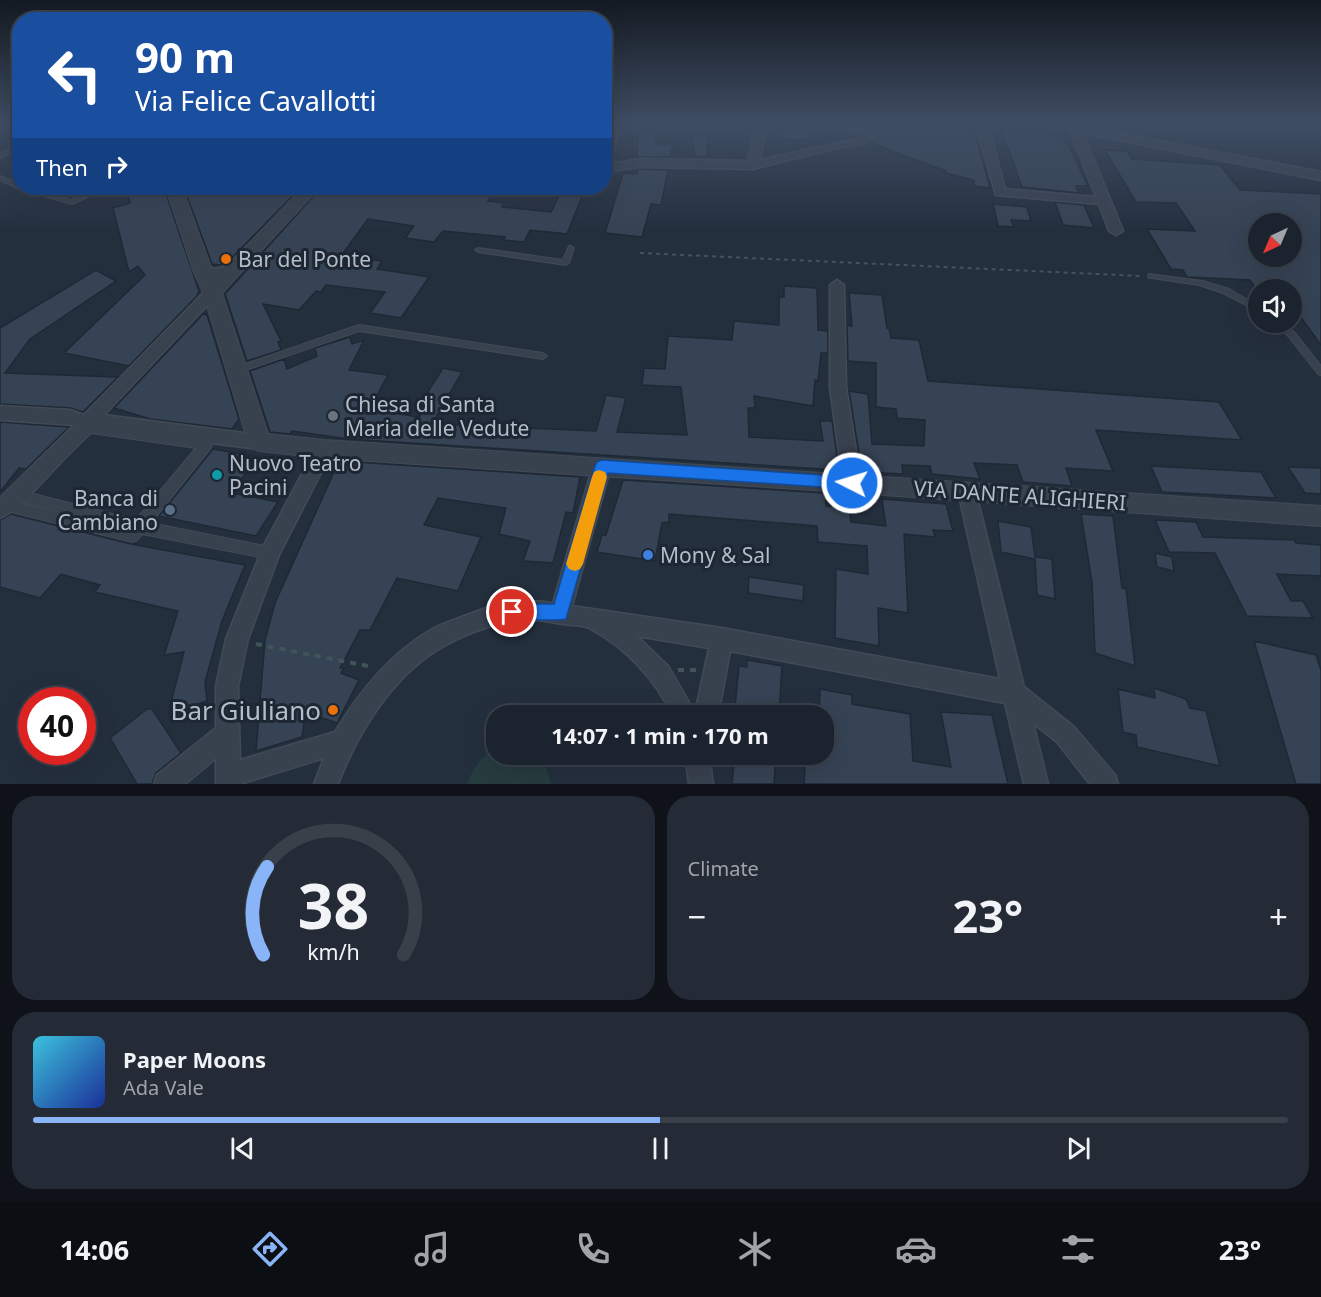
<!DOCTYPE html>
<html lang="en">
<head>
<meta charset="utf-8">
<style>
	body { margin:0; font-family:"Noto Sans",sans-serif; background:#242b36; color:#f1f3f6; height:100vh; display:flex; flex-direction:column; font-size:22px; white-space:nowrap }
	* { box-sizing:border-box; margin:0 }
	p { font-size:20px; color:#a0a4aa }
	.icon { flex:none; width:33px; height:33px; fill:none; stroke:currentColor; stroke-width:2; stroke-linecap:round; stroke-linejoin:round }
	.map { position:relative; height:784px; overflow:hidden }
	.details { display:flex; flex-direction:column; gap:12px; padding:12px; background:#0f1319; flex:1 }
	.details>* { flex:none }
	.banner { position:absolute; left:12px; top:12px; width:600px; height:183px; border-radius:24px; box-shadow:0 6px 24px #0002,0 0 0 2px #39404a; background:#1a4fa0; color:#fff; overflow:hidden }
	.needle { width:39px; rotate:224deg }
	.tools { position:absolute; left:1248px; top:213px; display:grid; gap:12px }
	.tools a { display:grid; place-items:center; width:54px; height:54px; border-radius:50%; background:#1b232e; box-shadow:0 6px 24px #0002,0 0 0 2px #39404a; font-size:30px }
	.speed { position:absolute; left:18px; top:687px; display:flex; gap:12px; font-size:30px; font-weight:700; text-align:center }
	.speed>* { display:grid; place-content:center; width:78px; height:78px; border-radius:50%; background:#1b232e; box-shadow:0 6px 24px #0002,0 0 0 2px #39404a; line-height:1 }
	.speed .limit { border:9px solid #d22; background:#fff; color:#111 }
	.pin { position:absolute; display:grid; place-items:center; width:51px; height:51px; color:#fff; margin:-26px; border:3px solid #fff; border-radius:50%; box-shadow:0 2px 6px #0007 }
	.me { position:absolute; width:66px; margin:-33px; rotate:275deg; stroke-linejoin:round; filter:drop-shadow(0 0 4px #0008) }
	.turn { display:flex; align-items:center; gap:21px; height:126px; padding:0 24px; font-size:27px }
	.turn .icon { width:78px; height:78px; stroke-width:2.5 }
	.turn b { display:block; font-size:42px; line-height:51px }
	.then { display:flex; align-items:center; height:57px; padding:0 24px; background:#0003; gap:12px; font-size:22px }
	.big { font-size:45px; font-weight:700; line-height:1.1 }
	.details .tile { flex:1; display:flex; flex-direction:column; justify-content:center; gap:9px; min-width:0; padding:0 21px; border-radius:24px; background:#242b36 }
	.details .dial { align-items:center; gap:0 }
	.dial svg { height:156px; overflow:visible; fill:none; stroke:#39404a; stroke-width:7; stroke-linecap:round; text-anchor:middle }
	.dial text { fill:#f1f3f6; stroke:none }
	.song { display:flex; align-items:center; gap:18px }
	.cover { width:72px; height:72px; border-radius:9px; background:linear-gradient(135deg,hsl(190 70% 55%),hsl(230 70% 35%)) }
	.played { height:6px; border-radius:3px; background:linear-gradient(90deg,#8ab4f8 50%,#39404a 50%) }
	.keys { display:flex; justify-content:space-around; direction:ltr }
	.heat { display:flex; justify-content:space-between; align-items:center; font-size:33px; direction:ltr }
	.details .tiles { flex:1; display:grid; gap:12px; grid-template-columns:1fr 1fr }
	.tile:last-child { grid-column:span 2 }
	.trip { position:absolute; left:486px; top:705px; width:348px; height:60px; border-radius:24px; background:#1b232e; box-shadow:0 6px 24px #0002,0 0 0 2px #39404a; font-weight:700; line-height:60px; text-align:center }
	.tab-bar { display:flex; height:96px; justify-content:space-around; align-items:center; background:#0b0e12; color:#a0a4aa }
	.tab-bar .icon { width:42px; height:42px }
	.tab-bar .selected { color:#8ab4f8 }
	.tab-bar b { font-size:27px; color:#f1f3f6 }
	.map>svg:first-child { display:block }
</style>
</head>
<body>
<div class="map">
<svg width="1321" height="784" viewBox="0 0 1321 784">
	<rect width="100%" height="100%" fill="#242f3e"/>
	<path fill="#263c3f" d="M496,750V754C529,754 543,746 551,784H467C473,769 480,756 496,750Z"/>
	<path fill="#364354" stroke="#1f2835" stroke-width="1.5" fill-rule="evenodd" d="M783,122H808L807,140L781,139Z
		M844,122L871,129L856,137L840,131Z
		M906,122H943L942,126L975,132L990,188L974,186V180L946,173V171L871,143Z
		M1002,131L1048,134L1056,137L1058,142H1067L1088,186H1076L1079,193L1022,187Z
		M638,134H656V144H673L670,157H637Z
		M693,136H706L708,156H694Z
		M1105,150L1127,151L1132,159L1220,165L1240,190L1321,194V345L1300,316H1292V290H1257L1250,280L1187,277L1183,270L1171,269L1147,229L1195,231L1176,203L1136,202ZM1258,224H1292V256H1258Z
		M641,169L668,170L661,205L651,204L642,237L605,233L623,173L637,174V170Z
		M126,188H164L199,291L197,296L129,366L64,353L145,275L138,266L129,272L113,208L130,203Z
		M184,188H300L226,264L221,265L212,264Z
		M321,188H497L488,201L504,203L502,207L551,212L560,194L582,196L567,234L530,230L524,242L503,240L505,237L443,231L434,242L405,238L414,226L368,219L341,256L382,261L377,269L429,277L401,318L370,313L385,292L326,285L321,292L316,291L299,310L263,304L281,341L278,342L281,350L247,361L225,294Z
		M1055,202L1084,205L1094,228L1063,225Z
		M993,204L1027,207L1031,221L1011,220L1014,227L998,226Z
		M96,270L116,281L30,339L5,373L118,377L83,412L70,408L0,404V328Z
		M784,286L817,288L818,330L828,331V353H821L818,381L815,380L813,406L754,396L755,408H748L749,437L823,441L820,421H832L839,470L348,439L292,431L290,434L270,432L250,371L284,359L287,369L317,356L315,348L350,337L352,344L364,340L349,370L388,375L374,401L383,402L378,411L419,417L433,394L427,393L443,368L462,372L432,424L596,431L606,395L626,398L617,432L687,435L681,387L642,385L644,368L665,369L668,336L732,340L734,321L779,325V297H784Z
		M849,293L882,295L887,328H889L891,338L919,340L928,381L1219,402L1242,440L1096,430L1113,471L1066,468L1072,486L1023,482L1017,465L974,463L980,479L932,474L930,466L902,465L903,474L862,472L849,391L868,394L872,444L924,446L925,420L897,418L896,409L876,407V363L848,361L847,325L852,326Z
		M203,314L207,315L239,419L232,429L150,419L114,408Z
		M0,422L69,427L26,469L19,468L0,492Z
		M213,449L257,457L232,493L278,502L256,536L159,516Z
		M339,461L580,477L573,513L566,512L553,563L523,561L530,541L499,534L506,508L438,498L424,525L481,537L458,591L397,578L370,630H360L340,668H344L341,673L359,680L337,723L317,716L304,723L302,737L256,751L265,640L275,603Z
		M1151,466L1261,472L1276,498L1162,492Z
		M1288,467L1321,468V494L1305,493Z
		M623,480L825,493L826,506L849,508L851,522L886,526L882,499L946,504L953,531L933,530L935,537L904,534L908,613L878,608L879,646L835,638L836,569L868,574L867,546L818,542L817,526L669,514V522L662,523L655,561L597,552L602,535H606Z
		M11,514L131,544L245,565L222,621L205,682L207,701L168,714L184,652L164,655L178,611L95,592L100,585L61,574L40,598L0,587V520Z
		M1081,514L1113,516L1122,588L1126,589L1135,666L1095,653L1092,582Z
		M1155,520L1196,522L1203,537L1294,540L1296,543L1321,545V576L1277,574L1291,601H1303L1313,618L1247,616L1215,553L1169,552Z
		M998,521L1031,527L1035,557L1052,559L1055,599L1037,595L1035,559L1001,552Z
		M1155,553L1172,557L1174,571L1157,567Z
		M749,577L804,585L803,601L748,593Z
		M1254,641L1316,655L1321,670V784H1296Z
		M747,660L782,666L779,716H734L739,666L747,667Z
		M1154,688L1186,699L1190,708L1206,711L1220,766L1137,747L1136,735L1123,732L1118,689L1155,698Z
		M820,689L852,695V704L910,714L913,761L951,767L941,712L992,715L1008,784H804L806,754H824V716H819Z
		M147,709H152L181,753L156,773L152,784H137L110,738Z
		M735,754H776L774,784H732Z"/>
	<g fill="none" stroke-linecap="round" stroke-linejoin="round">
		<defs>
			<path id="service" d="M10,149L12,150V152L0,158V154Z
				M0,176L20,184V188H26L71,200L100,188H107L72,204L19,189L0,180Z
				M569,246H571L574,248L569,263L566,265L478,252L475,250L478,248L563,260Z
				M1149,274L1202,281L1229,289L1258,306V311L1223,293L1199,285L1152,278H1149L1148,276Z
				M1274,322H1282L1295,333L1321,366V375L1318,374L1289,337Z
				M359,325L543,353L547,356L543,359L359,331L240,372H234L233,370L234,368Z"/>
			<path id="pedestrian" d="M88,423L211,440L212,444L211,448L151,523L270,547L275,548L277,553L275,558L270,559L142,534L137,540L132,542L3,510L1,506L12,491L16,490L84,425ZM91,433L196,448L136,520L30,493ZM21,502L75,516L20,503Z"/>
			<path id="minor" d="M612,122H623L609,164L641,159L748,161L756,122H767L760,160L857,139L890,122H904L864,144L841,147L753,169L641,167L604,172V143Z
				M975,122H987L1005,189L1096,197L1070,130L1041,124L1040,122H1060L1321,172V180L1083,133L1123,231L1116,235L1109,231L1099,204L996,195Z
				M236,263L243,267L241,270L215,279L197,273L195,270L202,265L215,269Z
				M837,280L844,285L846,387L861,483L858,488L852,491L846,488L843,483L830,387V285Z
				M212,287L219,292L217,295L104,415L259,435L265,437L268,442L265,447L259,449L92,428C73,448 21,510 0,518V498L74,425L0,420V406L70,410L84,415L207,289Z
				M324,442L330,444L333,449L279,555L248,639L238,686L240,760L335,732C359,692 389,655 429,631C440,624 454,620 467,615C494,604 524,598 553,603L593,466L596,461L602,459L608,461L611,466L572,606L722,628L1000,679L958,491L960,485L967,483L974,485L1024,687L1073,726L1115,775L1118,784H1090L1057,742L1033,723L1048,784H1024L1005,703L730,651L718,716H673C655,679 625,647 589,628C583,625 570,625 562,624C554,623 544,620 535,620C486,621 434,644 401,680C372,711 353,745 338,784H314L324,758L240,784H216V758L185,784H154L157,775L216,728V686L226,639L263,547L318,444ZM637,636L709,648L695,713L668,666Z
				M685,754H709L713,784H689Z"/>
			<path id="tertiary" d="M166,188H182L215,278L303,188H319L222,293L268,434L324,440L1321,506V526L827,491L324,458L259,451L251,448L248,442L203,292L193,270Z"/>
		</defs>
		<use href="#service" stroke="#414a57" stroke-width="2"/>
		<use href="#pedestrian" stroke="#414a57" stroke-width="2"/>
		<use href="#minor" stroke="#414a57" stroke-width="3"/>
		<use href="#tertiary" stroke="#414a57" stroke-width="2"/>
		<path stroke="#3f5557" stroke-width="2" stroke-dasharray="4 4" stroke-linecap="butt" d="M640,253L1141,276"/>
		<path stroke="#3f5557" stroke-width="4" stroke-dasharray="6 6" stroke-linecap="butt" d="M256,644L373,667
			M678,670H696"/>
		<use href="#service" fill="#38414e" fill-rule="evenodd"/>
		<use href="#pedestrian" fill="#38414e" fill-rule="evenodd"/>
		<use href="#minor" fill="#38414e" fill-rule="evenodd"/>
		<use href="#tertiary" fill="#38414e" fill-rule="evenodd"/>
	</g>
	<linearGradient id="sky" x2="0" y2="1"><stop stop-color="#141a22"/><stop offset="0.53" stop-color="#3f4d63"/><stop offset="1" stop-color="#3f4d63" stop-opacity="0"/></linearGradient>
	<rect width="1321" height="231" fill="url(#sky)"/>
	<path fill="#1a73e8" stroke="#114b97" stroke-width="1.5" d="M602,460L852,477L858,478L860,483L858,487L852,489L608,473L566,619C560,621 512,620 506,618L503,612L506,606L512,604H554L595,466L597,462Z"/>
	<path fill="#f59e0b" d="M599,470L605,472L607,477L583,564L580,569L575,571L569,569L566,564L592,477L594,472Z"/>
	<g fill="#e8710a" stroke="#1d2633" stroke-width="2">
		<circle cx="226" cy="259" r="6"/>
		<circle cx="333" cy="710" r="6"/>
	</g>
	<circle fill="#6b7280" stroke="#1d2633" stroke-width="2" cx="333" cy="416" r="6"/>
	<circle fill="#0f9aa8" stroke="#1d2633" stroke-width="2" cx="217" cy="475" r="6"/>
	<circle fill="#5c6f8a" stroke="#1d2633" stroke-width="2" cx="170" cy="510" r="6"/>
	<circle fill="#3f7fe0" stroke="#1d2633" stroke-width="2" cx="648" cy="555" r="6"/>
	<g text-anchor="middle" dominant-baseline="central" stroke-width="6" stroke-linejoin="round" paint-order="stroke">
		<g font-size="21" fill="#b4bcc9" stroke="#1d2633" text-anchor="start">
			<text x="238" y="259">Bar del Ponte</text>
			<text x="345" y="404">Chiesa di Santa<tspan x="345" dy="24">Maria delle Vedute</tspan></text>
			<text x="229" y="463">Nuovo Teatro<tspan x="229" dy="24">Pacini</tspan></text>
			<text x="158" y="498" text-anchor="end">Banca di<tspan x="158" dy="24">Cambiano</tspan></text>
			<text x="660" y="555">Mony &amp; Sal</text>
		</g>
		<g font-size="21" fill="#b4bcc9" stroke="#1d2633">
			<text transform="translate(1020 495) rotate(4)">VIA DANTE ALIGHIERI</text>
		</g>
		<g font-size="26" fill="#b4bcc9" stroke="#1d2633" text-anchor="end">
			<text x="321" y="710">Bar Giuliano</text>
		</g>
	</g>
</svg>
<div class="tools">
<a><svg class="needle" viewBox="-14 -14 28 28"><path d="M0-13l5 13h-10z" fill="#e53935"/><path d="M0 13l5-13h-10z" fill="#a0a4aa"/></svg></a>
<a><svg class="icon" aria-label="sound" viewBox="0 0 24 24"><path d="M4 9h4l5-4v14l-5-4H4zM17 9q2 3 0 6"/></svg></a>
</div>
<div class="speed"><div class="limit">40</div></div>
<div class="pin" style="left:512px;top:612px;background:#d93025"><svg class="icon" aria-label="arrive" viewBox="0 0 24 24"><path d="M6 21V4h12l-3 4 3 4H6"/></svg></div>
<svg class="me" style="left:852px;top:483px" viewBox="-20 -20 40 40"><circle r="17" fill="#1a73e8" stroke="#fff" stroke-width="3"/><path d="M0-11L8 9 0 5-8 9z" fill="#fff"/></svg>
<div class="trip">14:07 · 1 min · 170 m</div>
<div class="banner">
<div class="turn"><svg class="icon" aria-label="left" viewBox="0 0 24 24"><path d="M17 20v-9H6M10 6l-5 5 5 5"/></svg><div><b>90 m</b>Via Felice Cavallotti</div></div>
<div class="then">Then<svg class="icon" aria-label="right" viewBox="0 0 24 24"><path d="M7 20v-9h11M14 6l5 5-5 5"/></svg></div>
</div>
</div>
<section class="details">
<div class="tiles">
<div class="tile dial"><svg viewBox="0 0 100 80">
<path d="M14 69A42 42 0 1 1 86 69"/>
<path d="M14 69A42 42 0 0 1 16 24" stroke="#8ab4f8"/>
<text x="50" y="56" font-size="32" font-weight="700">38</text>
<text x="50" y="72" font-size="11">km/h</text>
</svg></div>
<div class="tile"><p>Climate</p>
<div class="heat"><a>−</a><b class="big">23°</b><a>+</a></div>
</div>
<div class="tile">
<div class="song"><i class="cover"></i><div><b>Paper Moons</b><p>Ada Vale</p></div></div>
<div class="played"></div>
<div class="keys"><svg class="icon" aria-label="previous" viewBox="0 0 24 24"><path d="M18 5L8 12l10 7zM5 5v14"/></svg><svg class="icon" aria-label="pause" viewBox="0 0 24 24"><path d="M8 5v14M16 5v14"/></svg><svg class="icon" aria-label="next" viewBox="0 0 24 24"><path d="M6 5l10 7-10 7zM19 5v14"/></svg></div>
</div>
</div>
</section>
<nav class="tab-bar">
<b>14:06</b>
<svg class="icon selected" aria-label="directions" viewBox="0 0 24 24"><path d="M12 3l9 9-9 9-9-9zM9 14v-3h6M13 9l2 2-2 2"/></svg>
<svg class="icon" aria-label="music" viewBox="0 0 24 24"><path d="M9 18V5l10-2v13"/><circle cx="6" cy="18" r="3"/><circle cx="16" cy="16" r="3"/></svg>
<svg class="icon" aria-label="phone" viewBox="0 0 24 24"><path d="M5 4h4l2 5-3 2q2 4 5 5l2-3 5 2v4C11 20 4 13 5 4z"/></svg>
<svg class="icon" aria-label="climate" viewBox="0 0 24 24"><path d="M12 3v18M4 7l16 10M4 17L20 7"/></svg>
<svg class="icon" aria-label="car" viewBox="0 0 24 24"><path d="M5 17H2v-5l4-1 3-4h7l3 4 3 1v5h-3M9 17h6M6 11h13"/><circle cx="7" cy="17" r="2"/><circle cx="17" cy="17" r="2"/></svg>
<svg class="icon" aria-label="filters" viewBox="0 0 24 24"><path d="M4 7h16M4 17h16"/><circle cx="9" cy="7" r="2"/><circle cx="15" cy="17" r="2"/></svg>
<b>23°</b>
</nav>
</body>
</html>
